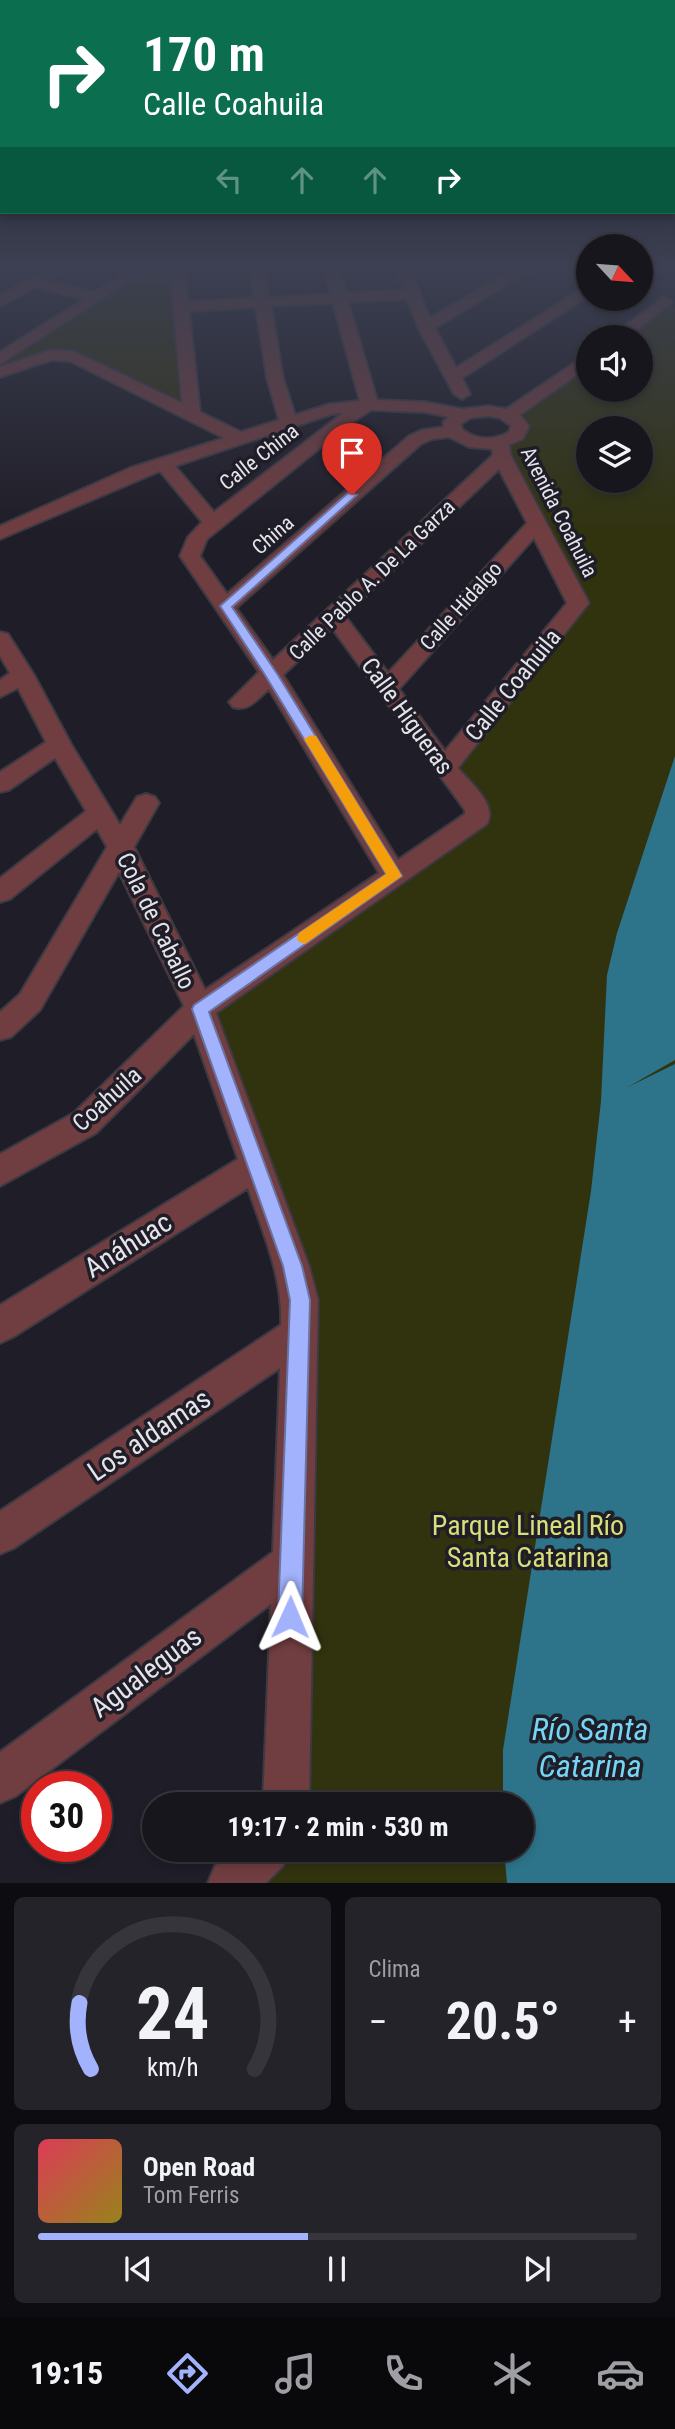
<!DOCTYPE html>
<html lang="es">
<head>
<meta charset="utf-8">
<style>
	body { margin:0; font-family:"Roboto Condensed",sans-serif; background:#24232a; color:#f1f3f6; height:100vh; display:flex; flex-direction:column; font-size:26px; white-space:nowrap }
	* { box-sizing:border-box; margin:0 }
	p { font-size:23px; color:#9e9fa4 }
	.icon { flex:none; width:38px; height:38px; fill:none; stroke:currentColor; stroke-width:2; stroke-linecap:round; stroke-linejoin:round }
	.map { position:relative; height:1883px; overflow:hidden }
	.drawer { display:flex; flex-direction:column; gap:14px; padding:14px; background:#0d0c10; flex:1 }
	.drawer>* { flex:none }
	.hud { position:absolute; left:0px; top:0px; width:676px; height:214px; box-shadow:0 4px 10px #0003,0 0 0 2px #36353b; background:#0b6e4f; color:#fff; overflow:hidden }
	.needle { width:46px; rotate:116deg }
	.buttons { position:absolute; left:576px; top:234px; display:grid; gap:14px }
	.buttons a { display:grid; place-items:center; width:77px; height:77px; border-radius:50%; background:#17161d; box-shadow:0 4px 10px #0003,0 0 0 2px #36353b; font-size:35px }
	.speed { position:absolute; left:21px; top:1771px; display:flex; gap:14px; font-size:35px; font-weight:700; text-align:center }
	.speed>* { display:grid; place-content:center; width:91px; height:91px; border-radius:50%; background:#17161d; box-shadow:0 4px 10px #0003,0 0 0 2px #36353b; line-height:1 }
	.speed .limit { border:10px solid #d22; background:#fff; color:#111 }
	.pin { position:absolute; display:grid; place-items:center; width:60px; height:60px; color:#fff; margin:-72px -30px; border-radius:50% 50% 50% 0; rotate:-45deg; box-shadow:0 0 7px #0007 }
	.pin .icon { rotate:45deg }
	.me { position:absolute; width:77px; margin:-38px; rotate:1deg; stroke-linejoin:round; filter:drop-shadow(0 0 5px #0008) }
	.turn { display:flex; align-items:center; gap:24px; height:147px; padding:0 28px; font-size:32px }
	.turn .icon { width:91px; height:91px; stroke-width:2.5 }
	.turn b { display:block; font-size:49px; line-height:60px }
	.lanes { display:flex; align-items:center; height:66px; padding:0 28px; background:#0003; justify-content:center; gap:35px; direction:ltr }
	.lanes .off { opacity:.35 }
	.big { font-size:52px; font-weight:700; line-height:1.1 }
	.drawer .card { flex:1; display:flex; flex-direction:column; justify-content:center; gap:10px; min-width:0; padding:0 24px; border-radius:10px; background:#24232a }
	.drawer .dial { align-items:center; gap:0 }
	.dial svg { height:182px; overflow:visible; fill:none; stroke:#36353b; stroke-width:7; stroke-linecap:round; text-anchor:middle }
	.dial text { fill:#f1f3f6; stroke:none }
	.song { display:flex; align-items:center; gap:21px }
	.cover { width:84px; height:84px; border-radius:10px; background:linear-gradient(135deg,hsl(350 70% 55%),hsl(50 70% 35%)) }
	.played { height:7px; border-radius:4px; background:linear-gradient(90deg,#a3b2fd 45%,#36353b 45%) }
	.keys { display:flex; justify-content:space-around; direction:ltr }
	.heat { display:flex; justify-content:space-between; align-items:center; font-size:38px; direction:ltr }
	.drawer .tiles { flex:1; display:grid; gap:14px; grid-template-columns:1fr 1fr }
	.card:last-child { grid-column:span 2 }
	.trip { position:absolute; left:142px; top:1792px; width:392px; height:70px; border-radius:35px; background:#17161d; box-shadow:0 4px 10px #0003,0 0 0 2px #36353b; font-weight:700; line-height:70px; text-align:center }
	.tab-bar { display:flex; height:112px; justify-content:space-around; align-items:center; background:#09090c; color:#9e9fa4 }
	.tab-bar .icon { width:49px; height:49px }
	.tab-bar .on { color:#a3b2fd }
	.tab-bar b { font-size:32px; color:#f1f3f6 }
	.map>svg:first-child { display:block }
</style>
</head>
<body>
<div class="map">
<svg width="675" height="1883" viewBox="0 0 675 1883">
	<rect width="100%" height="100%" fill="#1f1d27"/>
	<path fill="#31330f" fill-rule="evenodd" d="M148,269H169L181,398L177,401L67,348L49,349L0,366V363Z
		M664,302L675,306V1883H232L267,1850H522V1804H286L298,1335L200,1009L474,822L445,768L577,606L502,456L510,439L512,418L588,359V390H640V338H616ZM588,429H640V481H588Z"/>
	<path fill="#2d748a" d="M675,756V1060L628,1087L675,1064V1883H507L504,1850H522V1804H503V1750L591,1191L601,1101L607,975L617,933Z"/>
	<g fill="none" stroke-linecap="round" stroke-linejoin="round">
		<defs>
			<path id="minor" d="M131,269H148L0,364V352L84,299L36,287L0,306V295L48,270L55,274L47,281L94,292Z
				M170,269H184L188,302L254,298L250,269H264L269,298L331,294L324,269H338L346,293L404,290L396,269H410L430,318L514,269H532L435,328L456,368L588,285V296L462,378L470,394L462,399L454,394L418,327L407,299L348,302L377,400L425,402L462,409L488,406L506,409L588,354V367L520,415L529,426L523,439L509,445L511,456L589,603L458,768C470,782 498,805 487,824L216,1013L309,1266L318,1300L309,1804H263L271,1604L16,1796L0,1803V1752L273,1552L280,1368L14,1548L0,1554V1511L281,1325C283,1277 263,1233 248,1188L13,1337L0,1343V1305L238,1159L194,1034L96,1133L0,1186V1154L74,1113L184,1006L119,872L40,1010L11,1037L0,1040V1012L20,994L107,847L97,829L10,899L0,902V878L86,811L55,758L9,790L0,792V772L46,742L18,688L0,697V680L10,673L0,656V632L8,634L34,675L71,744L120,825L137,797L146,794L155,797L159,803L134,847L205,990L379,873L269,689C257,699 249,712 233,707L229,702L259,672L180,556L188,537L202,522L160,471L0,539V526L130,468L224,438L70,361L51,360L0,377V367L50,350L73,351L182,403ZM333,303L360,401L330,404L295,415L283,378L271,306ZM256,307L267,378L279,420L241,432L200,412L189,311ZM371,410L425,412L449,417L443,422L444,427L422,430L409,436L227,594L200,556L207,539L351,423ZM343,413L214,512L175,466L332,414ZM488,416L500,418L511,426L509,432C493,441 476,440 462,429L461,424L470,418ZM449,437L469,447L492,449L493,455L273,660L236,608L421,444L432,439ZM499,469L527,523L388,673L345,616ZM534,538L567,603L445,751L399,689ZM332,628L465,810V814L398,860L283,675Z
				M664,297L669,299L672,302L669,305L626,338H608Z
				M233,1850H290L283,1866L266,1883H208L215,1866Z"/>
		</defs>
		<use href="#minor" stroke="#3b3942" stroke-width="4"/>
		<use href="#minor" fill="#703d40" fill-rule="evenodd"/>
	</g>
	<linearGradient id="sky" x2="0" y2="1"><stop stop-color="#111015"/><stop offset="0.5" stop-color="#3c4052"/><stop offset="1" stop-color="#3c4052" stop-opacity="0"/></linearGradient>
	<rect width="675" height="533" fill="url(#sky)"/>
	<path fill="#a3b2fd" stroke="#6a74a4" stroke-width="2" d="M348,493L357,495L232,607L278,675L402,876L209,1012L302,1266L310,1300L302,1617L299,1625L290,1629L282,1625L278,1617L290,1300L283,1266L192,1009L194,1005L386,874L265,675L220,606Z"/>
	<path fill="#f59e0b" d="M311,735L316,736L402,876L305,944L299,942L297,938L299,933L386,874L304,739Z"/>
	<g text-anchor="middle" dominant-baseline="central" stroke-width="7" stroke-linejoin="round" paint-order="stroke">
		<g font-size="21" fill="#e5e4ea" stroke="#1f1d27">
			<text transform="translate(259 457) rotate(-38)">Calle China</text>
			<text transform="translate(559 512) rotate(63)">Avenida Coahuila</text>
			<text transform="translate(273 535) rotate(-41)">China</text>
			<text transform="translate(372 580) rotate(-44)">Calle Pablo A. De La Garza</text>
			<text transform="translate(461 606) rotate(-48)">Calle Hidalgo</text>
		</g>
		<g font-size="24" fill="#e5e4ea" stroke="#1f1d27">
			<text transform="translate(513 685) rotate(-51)">Calle Coahuila</text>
			<text transform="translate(407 716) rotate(54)">Calle Higueras</text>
			<text transform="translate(156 921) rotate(64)">Cola de Caballo</text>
			<text transform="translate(107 1099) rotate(-42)">Coahuila</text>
		</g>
		<g font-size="28" fill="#e5e4ea" stroke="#1f1d27">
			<text transform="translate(128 1245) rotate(-32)">Anáhuac</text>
			<text transform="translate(149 1435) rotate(-34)">Los aldamas</text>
			<text transform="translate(146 1672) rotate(-37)">Agualeguas</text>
		</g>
		<g font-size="28" fill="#d8df78" stroke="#1f1d27">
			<text x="528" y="1525">Parque Lineal Río<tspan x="528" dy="32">Santa Catarina</tspan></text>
		</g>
		<g font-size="32" font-style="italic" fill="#74d5f5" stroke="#1f1d27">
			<text x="590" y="1729">Río Santa<tspan x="590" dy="37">Catarina</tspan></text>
		</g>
	</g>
</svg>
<div class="buttons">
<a><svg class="needle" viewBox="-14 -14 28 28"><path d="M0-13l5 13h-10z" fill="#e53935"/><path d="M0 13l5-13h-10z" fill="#9e9fa4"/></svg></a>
<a><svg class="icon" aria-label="sound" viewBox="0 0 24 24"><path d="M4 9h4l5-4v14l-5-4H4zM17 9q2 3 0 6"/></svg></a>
<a><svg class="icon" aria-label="layers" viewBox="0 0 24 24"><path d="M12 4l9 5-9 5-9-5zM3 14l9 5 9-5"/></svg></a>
</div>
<div class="speed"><div class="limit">30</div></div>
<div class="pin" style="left:352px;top:495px;background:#d93025"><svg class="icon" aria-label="arrive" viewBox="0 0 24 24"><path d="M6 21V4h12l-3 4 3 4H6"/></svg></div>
<svg class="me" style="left:290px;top:1617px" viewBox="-20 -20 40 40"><path d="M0-17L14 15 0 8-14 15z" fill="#a3b2fd" stroke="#fff" stroke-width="4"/></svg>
<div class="trip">19:17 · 2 min · 530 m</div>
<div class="hud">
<div class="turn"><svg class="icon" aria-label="right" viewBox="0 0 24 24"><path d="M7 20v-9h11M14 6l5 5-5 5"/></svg><div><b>170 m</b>Calle Coahuila</div></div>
<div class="lanes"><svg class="icon off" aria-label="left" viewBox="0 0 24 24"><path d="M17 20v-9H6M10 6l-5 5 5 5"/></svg><svg class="icon off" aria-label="ahead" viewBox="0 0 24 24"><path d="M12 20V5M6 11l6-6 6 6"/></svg><svg class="icon off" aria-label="ahead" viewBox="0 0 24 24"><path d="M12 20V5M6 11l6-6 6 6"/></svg><svg class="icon" aria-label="right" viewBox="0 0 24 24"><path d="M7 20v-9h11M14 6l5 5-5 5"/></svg></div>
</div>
</div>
<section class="drawer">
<div class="tiles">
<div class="card dial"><svg viewBox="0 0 100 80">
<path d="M14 69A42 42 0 1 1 86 69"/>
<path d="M14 69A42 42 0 0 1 9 40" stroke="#a3b2fd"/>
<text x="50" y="56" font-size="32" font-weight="700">24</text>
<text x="50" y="72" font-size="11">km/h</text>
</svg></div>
<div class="card"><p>Clima</p>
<div class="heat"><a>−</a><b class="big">20.5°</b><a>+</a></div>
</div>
<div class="card">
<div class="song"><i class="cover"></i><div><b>Open Road</b><p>Tom Ferris</p></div></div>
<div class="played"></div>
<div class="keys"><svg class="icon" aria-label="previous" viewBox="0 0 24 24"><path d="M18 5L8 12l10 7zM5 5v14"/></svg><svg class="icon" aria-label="pause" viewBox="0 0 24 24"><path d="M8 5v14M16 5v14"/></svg><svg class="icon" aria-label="next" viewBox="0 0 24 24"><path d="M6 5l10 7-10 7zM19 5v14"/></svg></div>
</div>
</div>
</section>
<nav class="tab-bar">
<b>19:15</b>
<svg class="icon on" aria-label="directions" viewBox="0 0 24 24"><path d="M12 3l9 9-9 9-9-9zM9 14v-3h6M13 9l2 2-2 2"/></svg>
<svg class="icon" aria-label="music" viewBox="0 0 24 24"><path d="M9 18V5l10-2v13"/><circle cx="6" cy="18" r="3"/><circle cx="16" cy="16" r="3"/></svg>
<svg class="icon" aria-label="phone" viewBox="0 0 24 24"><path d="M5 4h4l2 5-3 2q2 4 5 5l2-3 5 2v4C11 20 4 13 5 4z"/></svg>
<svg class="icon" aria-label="climate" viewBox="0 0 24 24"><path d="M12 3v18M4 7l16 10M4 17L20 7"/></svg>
<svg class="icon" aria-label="car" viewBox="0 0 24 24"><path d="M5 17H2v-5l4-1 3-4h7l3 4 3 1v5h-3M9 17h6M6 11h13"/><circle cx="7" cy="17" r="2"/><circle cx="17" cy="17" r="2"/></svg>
</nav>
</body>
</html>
